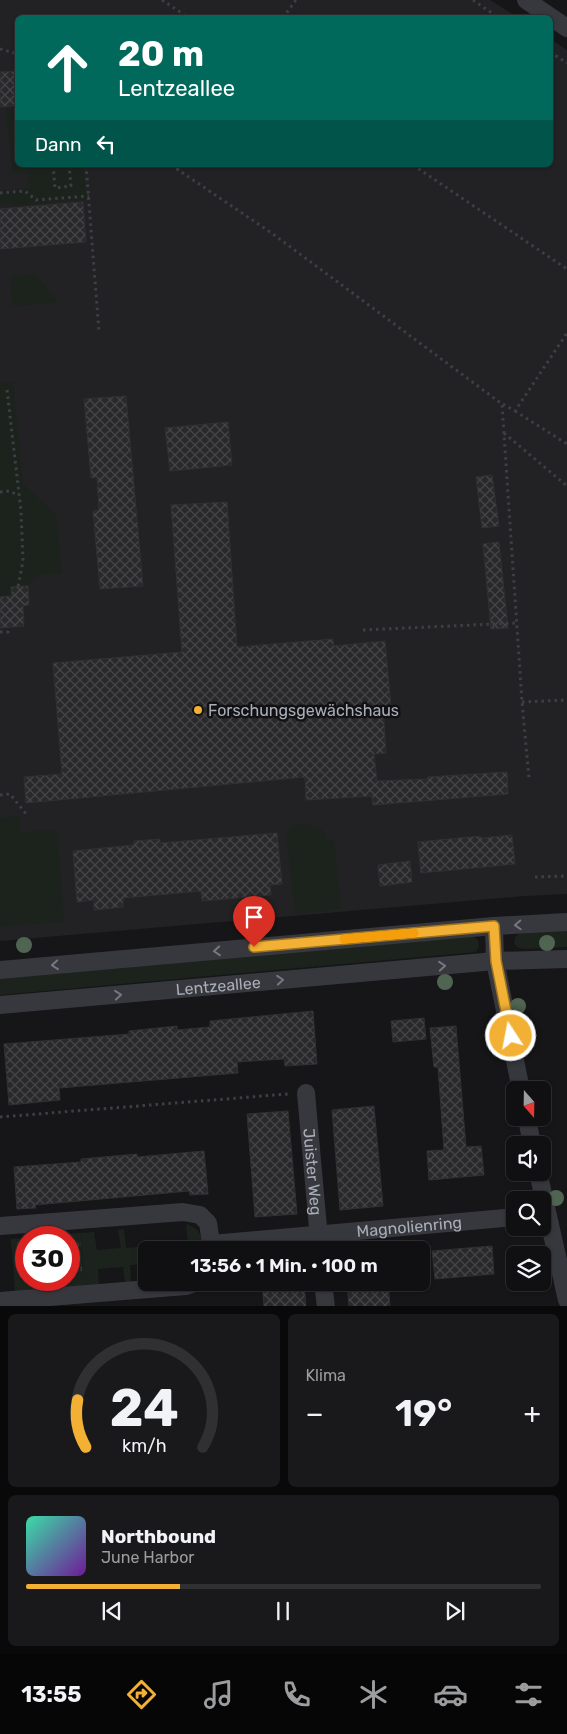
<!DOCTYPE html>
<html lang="de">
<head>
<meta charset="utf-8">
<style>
	body { margin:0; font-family:Rubik,sans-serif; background:#19191b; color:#f1f3f6; height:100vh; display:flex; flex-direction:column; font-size:19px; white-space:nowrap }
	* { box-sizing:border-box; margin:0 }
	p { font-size:16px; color:#9c9d9f }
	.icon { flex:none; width:28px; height:28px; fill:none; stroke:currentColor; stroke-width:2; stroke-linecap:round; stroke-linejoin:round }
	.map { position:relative; height:1306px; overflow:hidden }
	.details { display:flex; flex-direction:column; gap:8px; padding:8px; background:#09090a; flex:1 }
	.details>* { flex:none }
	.top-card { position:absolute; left:15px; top:15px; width:538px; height:152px; border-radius:8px; box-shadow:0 1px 4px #0004,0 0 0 1px #303032; background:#00695c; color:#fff; overflow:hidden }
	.needle { width:32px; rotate:160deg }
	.buttons { position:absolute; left:506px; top:1081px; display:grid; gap:10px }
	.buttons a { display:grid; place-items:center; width:45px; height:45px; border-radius:8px; background:#101012; box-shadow:0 1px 4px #0004,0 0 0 1px #303032; font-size:25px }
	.speed { position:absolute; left:15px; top:1226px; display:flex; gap:10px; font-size:25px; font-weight:700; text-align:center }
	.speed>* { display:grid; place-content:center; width:65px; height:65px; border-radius:50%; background:#101012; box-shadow:0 1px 4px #0004,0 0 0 1px #303032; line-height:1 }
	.speed .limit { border:8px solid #d22; background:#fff; color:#111 }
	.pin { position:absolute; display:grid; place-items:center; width:42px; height:42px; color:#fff; margin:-51px -21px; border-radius:50% 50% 50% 0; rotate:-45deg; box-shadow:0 0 5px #0007 }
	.pin .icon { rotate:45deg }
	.me { position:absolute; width:55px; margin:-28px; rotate:349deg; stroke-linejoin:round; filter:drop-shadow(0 0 4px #0008) }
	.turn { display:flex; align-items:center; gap:18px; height:105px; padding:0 20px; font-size:22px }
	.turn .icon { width:65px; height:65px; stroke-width:2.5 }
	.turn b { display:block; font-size:35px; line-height:42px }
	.then { display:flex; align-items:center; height:48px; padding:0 20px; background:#0003; gap:10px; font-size:19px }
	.big { font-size:38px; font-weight:600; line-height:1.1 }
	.details .tile { flex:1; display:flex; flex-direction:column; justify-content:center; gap:8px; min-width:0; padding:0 18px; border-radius:8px; background:#19191b }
	.details .dial { align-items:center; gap:0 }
	.dial svg { height:130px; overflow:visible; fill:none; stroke:#303032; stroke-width:7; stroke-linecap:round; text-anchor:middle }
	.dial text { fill:#f1f3f6; stroke:none }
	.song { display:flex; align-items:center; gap:15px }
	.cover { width:60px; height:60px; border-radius:8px; background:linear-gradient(135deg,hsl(160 70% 55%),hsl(280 70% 35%)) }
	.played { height:5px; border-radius:2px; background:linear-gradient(90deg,#f2b134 30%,#303032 30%) }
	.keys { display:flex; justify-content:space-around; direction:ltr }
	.heat { display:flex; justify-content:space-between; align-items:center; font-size:28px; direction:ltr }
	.details .tiles { flex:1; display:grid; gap:8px; grid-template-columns:1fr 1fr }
	.tile:last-child { grid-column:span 2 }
	.trip { position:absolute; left:138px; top:1241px; width:292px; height:50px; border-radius:8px; background:#101012; box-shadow:0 1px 4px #0004,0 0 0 1px #303032; font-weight:600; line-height:50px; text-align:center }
	.tabs { display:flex; height:80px; justify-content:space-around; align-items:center; background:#060607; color:#9c9d9f }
	.tabs .icon { width:35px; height:35px }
	.tabs .current { color:#f2b134 }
	.tabs b { font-size:22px; color:#f1f3f6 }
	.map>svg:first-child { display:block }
</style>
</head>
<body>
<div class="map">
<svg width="567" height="1307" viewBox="0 0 567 1307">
	<defs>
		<pattern id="park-tufts" width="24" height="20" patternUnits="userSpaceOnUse" patternTransform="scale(1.25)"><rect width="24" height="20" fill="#1c231d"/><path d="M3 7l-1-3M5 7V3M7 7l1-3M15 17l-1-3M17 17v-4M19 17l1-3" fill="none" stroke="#3a403c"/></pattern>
		<pattern id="building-cross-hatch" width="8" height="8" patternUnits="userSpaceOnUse" patternTransform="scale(1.25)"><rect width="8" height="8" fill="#29292c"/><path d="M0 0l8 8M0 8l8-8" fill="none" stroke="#454548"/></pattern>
	</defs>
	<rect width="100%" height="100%" fill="#161618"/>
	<path fill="#222225" d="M0,0H490L517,17L18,18V165H550V39L567,50V894L525,896L0,941Z"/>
	<path fill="#1c231d" d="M17,108L18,165H83L87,199L13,206V203L0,204V191L30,188L28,173L12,174L6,109Z
		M36,274L58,302L12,306L10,277Z
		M13,382L23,484L56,515L62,573L40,575L28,586L12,587V596L0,597V383Z
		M19,816L21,832L57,829L64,921L0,927V818Z
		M300,824C311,825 324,826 327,839H334L341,909L295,914L286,831L291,826Z
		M567,930V947L523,949L517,947L514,943L515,937L522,932Z
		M469,937H474L478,940L479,947L476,952L0,995V979Z
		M186,1224C200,1228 202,1236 203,1250H146V1264L130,1265L131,1282H125L123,1267L98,1269L99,1285L84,1286L80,1233L94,1232L97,1250L121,1248L118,1230L124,1229L126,1248L188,1242Z"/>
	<path fill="url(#park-tufts)" d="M80,1233L84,1286L15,1292L11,1239L26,1238V1280H69V1238L29,1237Z"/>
	<path fill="url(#building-cross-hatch)" stroke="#303034" d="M18,71V105L0,107V72Z
		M83,202L86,242L0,249V209Z
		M126,396L143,586L100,589L93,511L99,510L97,477L91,478L84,399Z
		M228,422L232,465L170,471L165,428Z
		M492,475L499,526L482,528L476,477Z
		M227,502L237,647L333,639L334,646L385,641L391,706L383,707L386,753L374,754L377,781L428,779V777L507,772L508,794L373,805L372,796L306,800L305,777L26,803L24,777L62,774L53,663L182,652L171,505Z
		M499,542L508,628L491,629L483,544Z
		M28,586L29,605L23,606L24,626L0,628V597L12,596L11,587Z
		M277,833L282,884L270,885L271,895L202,901L201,891L123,898V907L94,910V900L77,902L73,851L134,845V841L160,839V843Z
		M512,835L515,864L421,873L418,842L480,836L481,838Z
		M410,861L412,882L380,886L378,865Z
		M313,1011L317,1064L285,1066L284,1059L237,1062L238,1073L59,1088L60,1100L9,1105L4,1044L129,1034V1031L177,1026V1030L210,1027V1021Z
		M424,1018L426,1039L393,1042L391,1021Z
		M456,1026L466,1147L481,1146L484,1175L429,1180L427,1151L444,1150L438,1067H434L430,1028Z
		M374,1106L383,1206L340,1210L332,1110Z
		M288,1111L297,1214L255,1217L247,1114Z
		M204,1151L208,1194L190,1195L189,1191L35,1205L36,1208L17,1209L14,1167L81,1162V1159L137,1154V1157Z
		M492,1246L494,1274L435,1279L432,1251Z
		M262,1282H304L306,1307H264Z
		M347,1282H388L390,1307H349Z"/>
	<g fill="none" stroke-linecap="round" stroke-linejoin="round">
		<path stroke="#3d3f44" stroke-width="3" stroke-dasharray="2.5 4" stroke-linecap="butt" d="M162,0L189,18
			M473,0L499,18
			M283,18L296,0
			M0,49L18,54
			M550,52L567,63
			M53,165L55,188L71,186L69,165
			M86,165L99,332
			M171,165L273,234L502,404L522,702L529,778
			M413,165L567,269
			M177,170L181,165
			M0,193L25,191L36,200L89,196
			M7,390L21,511L23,561L18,587
			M503,404L515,411L567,333
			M515,411L567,444
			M504,433L567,486
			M0,492L10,491L17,495
			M363,630L516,623
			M0,632H8V630
			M522,702L567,700
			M0,795L10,794L27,815
			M535,877L567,876
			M0,1117L288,1094"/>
		<g stroke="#37383d" stroke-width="18">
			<path d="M526,0L567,28"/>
			<path d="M494,926L495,961L521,1090"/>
			<path d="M0,970L494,926L567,922"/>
			<path id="s1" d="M0,1005L495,961L567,959"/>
			<path id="s2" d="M306,1093L320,1250"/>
			<path d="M527,1118L532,1145"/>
			<path d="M538,1172L567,1300"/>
			<path d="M0,1226L183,1212L200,1215L208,1223L212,1250"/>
			<path id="s3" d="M212,1244L515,1217"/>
			<path d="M323,1282L326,1307"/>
			<path d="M0,1301L186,1286L197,1282"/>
		</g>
	</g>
	<g fill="#506452">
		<circle cx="547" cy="943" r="8"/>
		<circle cx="24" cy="945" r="8"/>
		<circle cx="445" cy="982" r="8"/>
		<circle cx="518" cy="1006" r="8"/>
		<circle cx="523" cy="1042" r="8"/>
		<circle cx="556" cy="1198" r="8"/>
	</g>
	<defs><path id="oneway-chevron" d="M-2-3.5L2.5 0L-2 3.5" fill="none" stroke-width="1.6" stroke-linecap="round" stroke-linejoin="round" transform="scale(1.25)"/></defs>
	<g stroke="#757881">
		<use href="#oneway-chevron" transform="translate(518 925) rotate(177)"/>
		<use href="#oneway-chevron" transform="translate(217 951) rotate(175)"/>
		<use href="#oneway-chevron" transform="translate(55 965) rotate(175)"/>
		<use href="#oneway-chevron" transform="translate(442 966) rotate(-5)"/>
		<use href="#oneway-chevron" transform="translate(280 980) rotate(-5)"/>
		<use href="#oneway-chevron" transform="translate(118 995) rotate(-5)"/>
	</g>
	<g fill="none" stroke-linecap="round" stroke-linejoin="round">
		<defs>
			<path id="route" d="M254,947L494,926L496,961L511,1036"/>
		</defs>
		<use href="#route" stroke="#9d7322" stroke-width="12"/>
		<use href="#route" stroke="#f2b134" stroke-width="9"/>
		<path stroke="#f59e0b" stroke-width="9" d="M344,939L414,933"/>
	</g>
	<circle fill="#f2b134" stroke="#111113" stroke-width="2" cx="198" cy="710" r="5"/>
	<g text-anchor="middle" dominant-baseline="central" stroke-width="5" stroke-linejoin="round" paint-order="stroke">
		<g font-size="16" fill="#a8adb8" stroke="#111113" text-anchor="start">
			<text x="208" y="710">Forschungsgewächshaus</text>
		</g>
		<g font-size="16" fill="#a8adb8" stroke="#111113">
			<text stroke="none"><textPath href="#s1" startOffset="219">Lentzeallee</textPath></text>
			<text stroke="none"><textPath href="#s2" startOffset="79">Juister Weg</textPath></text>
			<text stroke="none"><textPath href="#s3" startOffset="198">Magnolienring</textPath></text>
		</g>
	</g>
</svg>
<div class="buttons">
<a><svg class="needle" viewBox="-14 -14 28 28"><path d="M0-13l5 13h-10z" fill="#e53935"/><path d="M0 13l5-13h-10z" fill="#9c9d9f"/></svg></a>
<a><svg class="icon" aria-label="sound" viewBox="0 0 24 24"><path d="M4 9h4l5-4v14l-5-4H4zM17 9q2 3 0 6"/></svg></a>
<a><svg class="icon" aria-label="search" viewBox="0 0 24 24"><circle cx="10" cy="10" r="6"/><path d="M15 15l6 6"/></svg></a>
<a><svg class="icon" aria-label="layers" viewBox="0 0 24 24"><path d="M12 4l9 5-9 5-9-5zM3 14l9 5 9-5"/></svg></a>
</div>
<div class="speed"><div class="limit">30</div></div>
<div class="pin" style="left:254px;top:947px;background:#d93025"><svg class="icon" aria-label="arrive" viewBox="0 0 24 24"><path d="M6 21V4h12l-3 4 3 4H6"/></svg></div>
<svg class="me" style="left:511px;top:1036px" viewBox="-20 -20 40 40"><circle r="17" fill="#f2b134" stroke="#fff" stroke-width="3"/><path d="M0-11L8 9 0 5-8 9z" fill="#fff"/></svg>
<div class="trip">13:56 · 1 Min. · 100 m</div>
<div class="top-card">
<div class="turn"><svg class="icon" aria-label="ahead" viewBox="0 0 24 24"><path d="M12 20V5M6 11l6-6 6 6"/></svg><div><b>20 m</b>Lentzeallee</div></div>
<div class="then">Dann<svg class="icon" aria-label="left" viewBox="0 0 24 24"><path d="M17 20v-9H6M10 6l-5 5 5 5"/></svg></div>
</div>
</div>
<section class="details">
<div class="tiles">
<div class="tile dial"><svg viewBox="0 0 100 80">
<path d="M14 69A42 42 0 1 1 86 69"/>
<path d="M14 69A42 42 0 0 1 9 40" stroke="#f2b134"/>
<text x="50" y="56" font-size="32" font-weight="700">24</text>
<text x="50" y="72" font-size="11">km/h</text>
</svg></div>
<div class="tile"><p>Klima</p>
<div class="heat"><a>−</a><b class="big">19°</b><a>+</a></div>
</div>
<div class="tile">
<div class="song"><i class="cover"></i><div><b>Northbound</b><p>June Harbor</p></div></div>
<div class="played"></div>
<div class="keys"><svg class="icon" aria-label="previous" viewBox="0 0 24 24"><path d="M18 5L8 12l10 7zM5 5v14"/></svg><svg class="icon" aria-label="pause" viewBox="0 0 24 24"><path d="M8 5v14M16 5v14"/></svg><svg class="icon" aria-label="next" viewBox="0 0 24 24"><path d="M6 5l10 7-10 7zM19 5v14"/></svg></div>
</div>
</div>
</section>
<nav class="tabs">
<b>13:55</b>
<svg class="icon current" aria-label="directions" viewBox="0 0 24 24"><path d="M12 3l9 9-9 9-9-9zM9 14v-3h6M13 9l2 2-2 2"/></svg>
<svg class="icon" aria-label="music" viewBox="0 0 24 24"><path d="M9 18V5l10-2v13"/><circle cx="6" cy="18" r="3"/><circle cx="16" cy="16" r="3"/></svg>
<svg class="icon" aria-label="phone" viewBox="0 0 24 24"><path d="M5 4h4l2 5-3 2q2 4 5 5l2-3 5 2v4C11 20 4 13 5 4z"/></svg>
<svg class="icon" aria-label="climate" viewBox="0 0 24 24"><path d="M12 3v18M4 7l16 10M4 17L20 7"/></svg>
<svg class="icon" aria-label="car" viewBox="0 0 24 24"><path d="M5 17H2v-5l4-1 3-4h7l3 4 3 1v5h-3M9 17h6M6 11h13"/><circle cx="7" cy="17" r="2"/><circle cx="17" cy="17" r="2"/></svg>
<svg class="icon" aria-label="filters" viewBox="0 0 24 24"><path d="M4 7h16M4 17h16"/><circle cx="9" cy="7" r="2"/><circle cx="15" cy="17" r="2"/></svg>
</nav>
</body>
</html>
